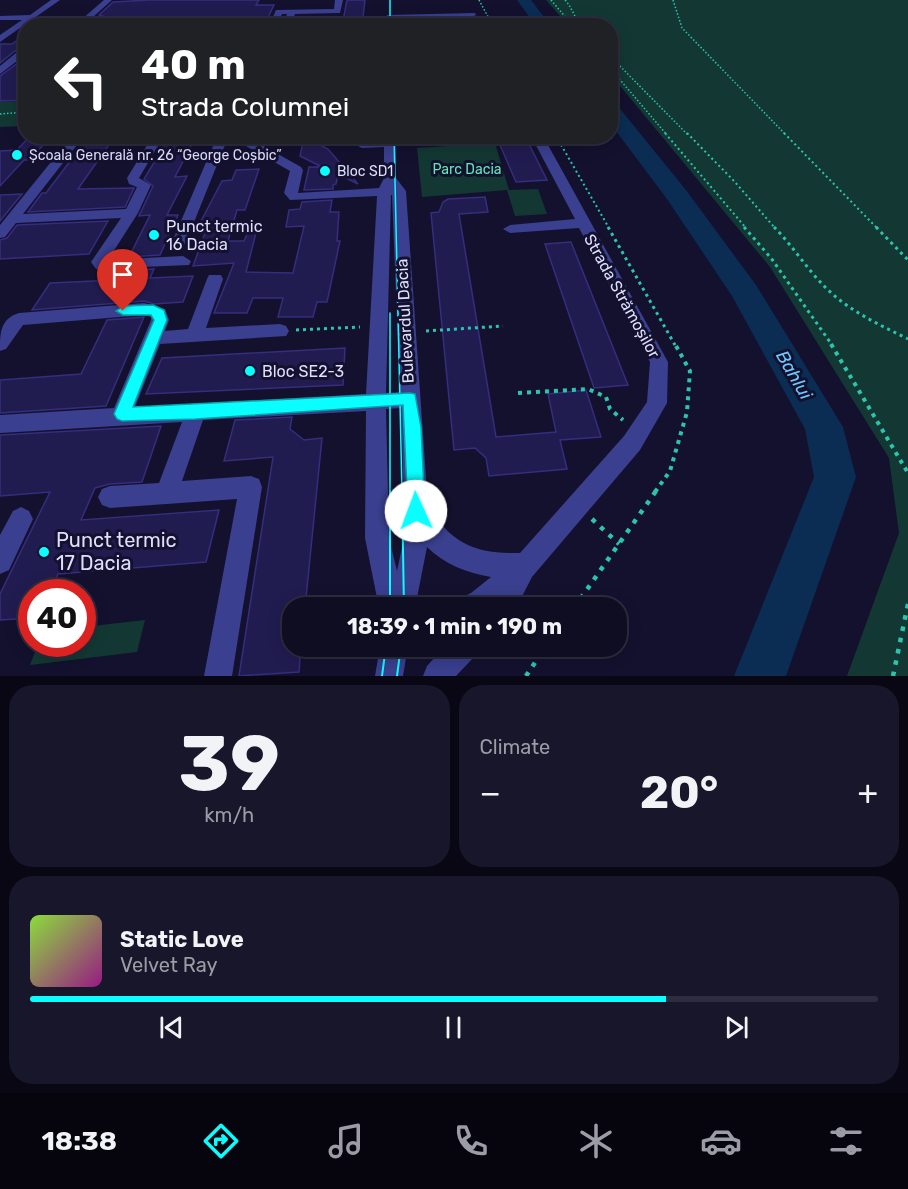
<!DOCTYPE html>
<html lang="en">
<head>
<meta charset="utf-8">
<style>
	body { margin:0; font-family:Rubik,sans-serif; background:#17162a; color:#f1f3f6; height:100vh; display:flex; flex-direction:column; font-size:22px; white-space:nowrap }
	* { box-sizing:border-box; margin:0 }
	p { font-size:20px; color:#9b9ca5 }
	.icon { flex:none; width:33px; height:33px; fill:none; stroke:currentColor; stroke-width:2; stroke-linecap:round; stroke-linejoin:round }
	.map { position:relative; height:676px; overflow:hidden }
	.panel { display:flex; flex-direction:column; gap:9px; padding:9px; background:#080713; flex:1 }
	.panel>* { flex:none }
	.banner { position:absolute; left:18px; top:18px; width:600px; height:126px; border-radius:24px; box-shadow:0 3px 15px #0003,0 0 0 2px #2e2d40; background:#202124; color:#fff; overflow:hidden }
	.speed { position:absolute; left:18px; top:579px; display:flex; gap:12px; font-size:30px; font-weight:700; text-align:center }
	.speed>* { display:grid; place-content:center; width:78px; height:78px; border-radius:50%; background:#0e0d22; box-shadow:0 3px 15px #0003,0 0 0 2px #2e2d40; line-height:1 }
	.speed .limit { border:9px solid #d22; background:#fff; color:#111 }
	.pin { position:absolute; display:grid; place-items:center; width:51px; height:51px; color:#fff; margin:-62px -26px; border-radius:50% 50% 50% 0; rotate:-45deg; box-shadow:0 0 6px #0007 }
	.pin .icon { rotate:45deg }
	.me { position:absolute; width:66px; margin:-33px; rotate:358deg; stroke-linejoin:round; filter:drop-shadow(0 0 4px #0008) }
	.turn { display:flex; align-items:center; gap:21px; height:126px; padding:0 24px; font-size:27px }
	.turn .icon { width:78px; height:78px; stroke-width:2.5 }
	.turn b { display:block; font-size:42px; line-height:51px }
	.big { font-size:45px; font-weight:700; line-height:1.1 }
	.panel .widget { flex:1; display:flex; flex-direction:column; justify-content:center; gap:9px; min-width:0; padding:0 21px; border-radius:24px; background:#17162a }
	.panel .dial { align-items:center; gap:0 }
	.dial b { font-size:78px; line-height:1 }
	.song { display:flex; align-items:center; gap:18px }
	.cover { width:72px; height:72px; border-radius:9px; background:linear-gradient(135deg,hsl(90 70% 55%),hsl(310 70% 35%)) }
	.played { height:6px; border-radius:3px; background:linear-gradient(90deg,#0afeff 75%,#2e2d40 75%) }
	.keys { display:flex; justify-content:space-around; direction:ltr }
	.heat { display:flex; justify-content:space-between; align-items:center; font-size:33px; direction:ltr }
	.panel .tiles { flex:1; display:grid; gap:9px; grid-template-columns:1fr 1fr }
	.widget:last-child { grid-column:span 2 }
	.trip { position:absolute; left:282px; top:597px; width:345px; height:60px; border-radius:24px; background:#0e0d22; box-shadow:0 3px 15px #0003,0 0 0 2px #2e2d40; font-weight:700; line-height:60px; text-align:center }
	.dock { display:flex; height:96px; justify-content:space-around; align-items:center; background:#06050e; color:#9b9ca5 }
	.dock .icon { width:42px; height:42px }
	.dock .selected { color:#0afeff }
	.dock b { font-size:27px; color:#f1f3f6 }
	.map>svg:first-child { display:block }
</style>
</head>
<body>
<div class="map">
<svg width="908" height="676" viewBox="0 0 908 676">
	<rect width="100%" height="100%" fill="#13112e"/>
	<path fill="#133833" d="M546,0H908V676H847L899,533L889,458L770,267L611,75L610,26L568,25Z
		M25,101V123L23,126L0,127V102Z
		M495,143L509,190L538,189L547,214L515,216L507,190L422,197L417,148Z
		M145,620L137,652L30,665L38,644H82L83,627Z"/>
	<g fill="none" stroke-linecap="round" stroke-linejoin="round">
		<path fill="#0b2c53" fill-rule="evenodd" d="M517,0H531L551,26H536Z
			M610,103L617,105L686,190L756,285L843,427L856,477L786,676H734L814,477L805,429L732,296L667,199L610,123Z"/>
	</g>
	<path fill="#211c50" stroke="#352d7d" stroke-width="1.5" d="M149,0H259L256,5H274L264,26H197L204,18L118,21L99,15L113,2Z
		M347,0H365L362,26H342Z
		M26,34V50L15,51L0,63V44H12Z
		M22,60H26V100L0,101V76Z
		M30,136H51L30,160H24L0,186V151L17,150Z
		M89,136H115L78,189L134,188L125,207L28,212L42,193H46Z
		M170,136H183L192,144L175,177L187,176L167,215H178L160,255L129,257L150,215L139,216L153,186L144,179Z
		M496,136H525L547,180L516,182Z
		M304,137L328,149L358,184L338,174L336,184L333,185V189L304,190L309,167H322L300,156Z
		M259,169L245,210H237L228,241H244L249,230L256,233L246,272L293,273L304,226L286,227L289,210L300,209L302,202L332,200L330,212H339L337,241H340L327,302H317L313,317H278L283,298H253L247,313H214L234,263L193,266L209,222L200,223L222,181L232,180L236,170Z
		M22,194L0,221V195Z
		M485,197L488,212L459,214L496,437L556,432L548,394L586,390L601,437L560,440L567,469L489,476L486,458L475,448L454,450L431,213L439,212L443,202L448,199Z
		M108,221L89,254L0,259V240L7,238L17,225Z
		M571,242L628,385L594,388L545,244Z
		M154,269L150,278L193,276L183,302L154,304L144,301L32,310L50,283L117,280L122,270Z
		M144,317L106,406L0,413V380L81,374L107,320Z
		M345,348L343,385L146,394L162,358Z
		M292,417L290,429L304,440L322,438L305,608H292V646H301L299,672L239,676L273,457L224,461L235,420Z
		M161,426L142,482L110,484L95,488L81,520L219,510L206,562L58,574L50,592H32V618L0,620V594L50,492L0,496V435Z"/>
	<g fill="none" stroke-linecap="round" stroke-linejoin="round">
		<path stroke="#2bc5ad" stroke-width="1.5" stroke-dasharray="1.5 2" stroke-linecap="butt" d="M479,0L493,26
			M551,0L573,26
			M565,0C573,9 574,17 581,26
			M673,0L682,28L786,135
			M610,56L688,135
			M610,68L667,135
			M0,114L26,112"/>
		<path stroke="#2bc5ad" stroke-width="2" stroke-dasharray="2 3" stroke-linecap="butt" d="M665,133L746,228
			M687,133L734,181L775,228
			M784,133L877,228
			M556,136L609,228"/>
		<path stroke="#2bc5ad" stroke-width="3" stroke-dasharray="3 4" stroke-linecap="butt" d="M608,227L675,345
			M744,227L771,258L832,345
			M774,227C792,245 807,269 825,287C849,311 878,324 908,339
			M876,227L908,260
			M296,330L360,327
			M426,331L503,326"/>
		<path stroke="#2bc5ad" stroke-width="4" stroke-dasharray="4 5" stroke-linecap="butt" d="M831,344L908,473
			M518,393L588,389L606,397L610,409L623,420
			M655,492L670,471L687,412L690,371L675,344"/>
		<path stroke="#2bc5ad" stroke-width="4.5" stroke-dasharray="4.5 7" stroke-linecap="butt" d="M592,519L619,544
			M574,608L656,491
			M526,676L546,646
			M893,676L908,604"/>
		<path fill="#3a3f8f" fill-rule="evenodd" d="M51,0H60L0,42V35L22,20H0V16L30,15Z
			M104,0H112L83,26H74Z
			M335,0H343L340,13L295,14L291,26H283L287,14H282L277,26H269L276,10L334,9Z
			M475,13L476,15L472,17L388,19L384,17L388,15Z
			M26,52V58H21L0,74V66L16,53Z
			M72,136H84L23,214L126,209L137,187L129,184L127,178L152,137L168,136L161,141L139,178L151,185L138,213L108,260L183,256L191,261L189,265L96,269L91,262L121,218L16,223L5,237L0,238V225Z
			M185,136H200L205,139L246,136L301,167L303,170L298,193L379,188L384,178V147L362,148L338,136H354L364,140L396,136V178L406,191L428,506C452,544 475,554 520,553L624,436L647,402L650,362L579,228L510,233L503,229L510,225L575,219L531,136H543L668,362L667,403L640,450L532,577L516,608H454L458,599L471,593L491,577C467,573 444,564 427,547L415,608H379L365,538L366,411L203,420L182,481L251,476L259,479L262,487L232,676H204L237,499L110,508L102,505L98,497L102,489L110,486L159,483L182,422L0,433V415L114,408L151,320V317L144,315L23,325L6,349L0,351C0,333 0,319 19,313L144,303L165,309L169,320L165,331L188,329L207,279L209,275H221L223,279L206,328L280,324L286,326L289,331L286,336L160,344L135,407L366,394L377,196L290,200L284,193L290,171L237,141L235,144L225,145L186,242L184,245H174L172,242L213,146H199ZM391,195H392L400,392L386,393ZM401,408L405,533L397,571L389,538L386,409Z
			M21,507L29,511L33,519L9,570L0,574V535L13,511Z
			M380,646H408L403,676H375Z
			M445,646H479L475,656L456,676H423L427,666Z"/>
		<path stroke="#0afeff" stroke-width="1.5" d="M390,0V26
			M394,136L402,492
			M390,313V492"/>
		<path stroke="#0afeff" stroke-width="2" d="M390,491V608
			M402,491L404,608
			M382,676L386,646
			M397,676L401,646"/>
	</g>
	<path fill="#0afeff" stroke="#06a5a6" stroke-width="1.5" d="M153,305L164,310L167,320L133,407L410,393L415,394L421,427L425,511L423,517L416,520L410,517L408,511L403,405L196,419L122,421L117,419L114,414L154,320L151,315H123L116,311L123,306Z"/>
	<g fill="#0afeff" stroke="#13112e" stroke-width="2">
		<circle cx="17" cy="155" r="6"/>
		<circle cx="325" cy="171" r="6"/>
		<circle cx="154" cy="235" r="6"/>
		<circle cx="250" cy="371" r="6"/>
		<circle cx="44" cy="552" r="6"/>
	</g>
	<g text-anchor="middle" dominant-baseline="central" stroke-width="6" stroke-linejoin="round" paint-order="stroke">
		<g font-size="14" fill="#dedeff" stroke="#13112e" text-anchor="start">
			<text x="29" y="155">Școala Generală nr. 26 “George Coșbic”</text>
			<text x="337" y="171">Bloc SD1</text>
		</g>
		<g font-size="14" fill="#62e7b9" stroke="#13112e">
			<text x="467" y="169">Parc Dacia</text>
		</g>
		<g font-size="16" fill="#dedeff" stroke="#13112e" text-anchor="start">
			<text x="166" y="226">Punct termic<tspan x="166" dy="18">16 Dacia</tspan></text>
			<text x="262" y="371">Bloc SE2-3</text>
		</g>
		<g font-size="16" fill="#dedeff" stroke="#13112e">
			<text transform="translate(622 296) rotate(61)">Strada Strămoșilor</text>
			<text transform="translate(405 321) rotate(-93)">Bulevardul Dacia</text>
		</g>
		<g font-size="18" font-style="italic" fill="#6cc9ff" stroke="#13112e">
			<text transform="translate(794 375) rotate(60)">Bahlui</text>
		</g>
		<g font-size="20" fill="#dedeff" stroke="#13112e" text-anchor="start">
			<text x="56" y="540">Punct termic<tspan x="56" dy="23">17 Dacia</tspan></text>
		</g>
	</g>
</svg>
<div class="speed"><div class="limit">40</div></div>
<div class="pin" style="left:123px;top:311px;background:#d93025"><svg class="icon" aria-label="arrive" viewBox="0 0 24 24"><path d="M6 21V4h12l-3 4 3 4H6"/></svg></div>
<svg class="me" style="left:416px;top:511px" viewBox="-20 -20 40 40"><circle r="19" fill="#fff"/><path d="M0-13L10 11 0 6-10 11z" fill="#0afeff"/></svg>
<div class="trip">18:39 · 1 min · 190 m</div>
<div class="banner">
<div class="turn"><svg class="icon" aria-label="left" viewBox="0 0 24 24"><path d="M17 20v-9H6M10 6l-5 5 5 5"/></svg><div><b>40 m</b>Strada Columnei</div></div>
</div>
</div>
<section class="panel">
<div class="tiles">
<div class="widget dial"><b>39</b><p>km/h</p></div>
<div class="widget"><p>Climate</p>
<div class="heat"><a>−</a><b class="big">20°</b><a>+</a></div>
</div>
<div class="widget">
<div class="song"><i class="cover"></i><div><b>Static Love</b><p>Velvet Ray</p></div></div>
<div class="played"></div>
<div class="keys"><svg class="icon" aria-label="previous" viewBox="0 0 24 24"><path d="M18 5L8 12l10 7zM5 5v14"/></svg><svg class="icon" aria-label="pause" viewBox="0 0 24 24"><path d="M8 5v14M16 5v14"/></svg><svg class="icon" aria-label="next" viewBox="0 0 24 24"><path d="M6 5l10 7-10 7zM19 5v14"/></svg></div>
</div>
</div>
</section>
<nav class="dock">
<b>18:38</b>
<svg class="icon selected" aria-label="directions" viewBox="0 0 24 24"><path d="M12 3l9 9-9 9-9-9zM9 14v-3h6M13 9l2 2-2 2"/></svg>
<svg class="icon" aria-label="music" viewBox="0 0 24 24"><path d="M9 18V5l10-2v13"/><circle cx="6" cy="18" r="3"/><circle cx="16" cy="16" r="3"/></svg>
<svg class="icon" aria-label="phone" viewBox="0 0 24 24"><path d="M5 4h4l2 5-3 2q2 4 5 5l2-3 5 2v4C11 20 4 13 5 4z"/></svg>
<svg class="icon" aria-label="climate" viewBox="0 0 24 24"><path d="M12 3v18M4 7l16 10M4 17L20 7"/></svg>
<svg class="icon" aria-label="car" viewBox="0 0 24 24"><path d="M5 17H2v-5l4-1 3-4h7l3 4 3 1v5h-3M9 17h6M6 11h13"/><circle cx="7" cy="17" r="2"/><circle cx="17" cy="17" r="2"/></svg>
<svg class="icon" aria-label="filters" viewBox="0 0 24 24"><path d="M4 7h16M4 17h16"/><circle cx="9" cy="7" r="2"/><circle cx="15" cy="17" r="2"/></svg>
</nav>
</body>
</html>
